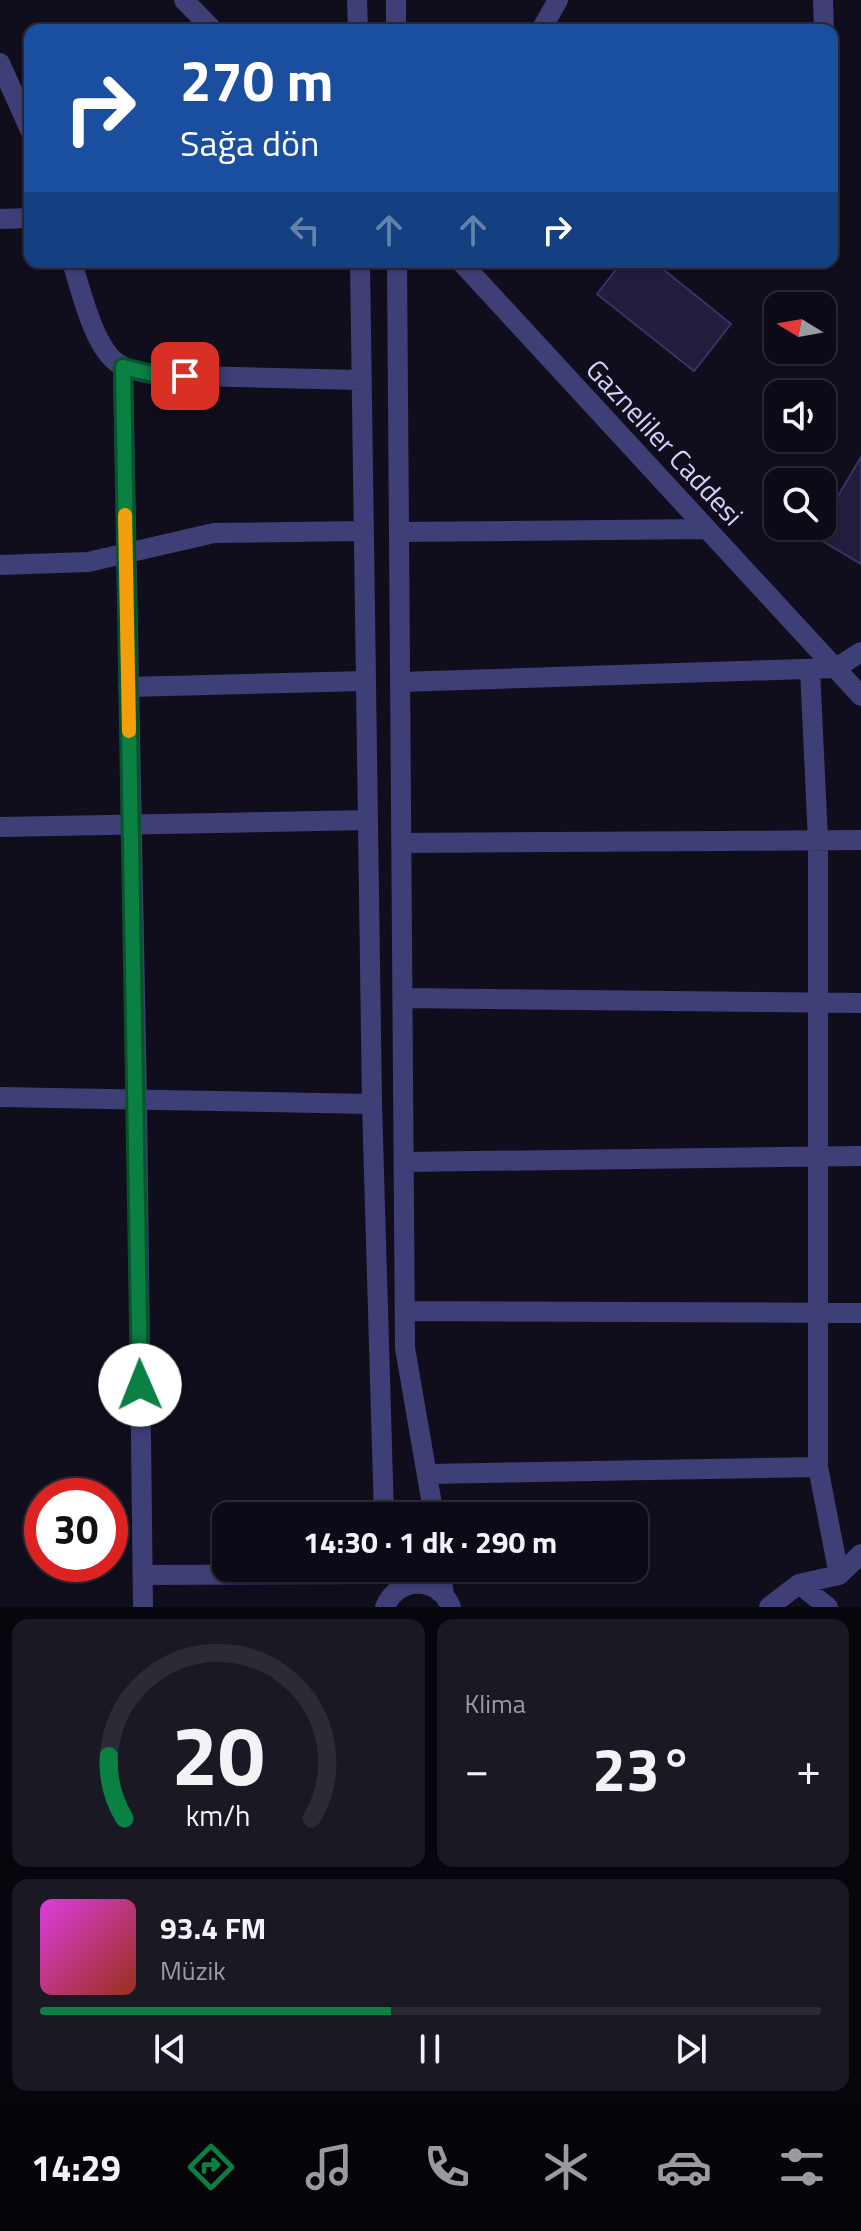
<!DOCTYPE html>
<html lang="tr">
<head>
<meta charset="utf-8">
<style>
	body { margin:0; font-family:"Titillium Web",sans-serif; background:#1a1823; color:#f1f3f6; height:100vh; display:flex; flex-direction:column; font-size:30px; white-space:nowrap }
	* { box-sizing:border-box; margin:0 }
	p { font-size:26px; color:#9a9aa1 }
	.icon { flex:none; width:44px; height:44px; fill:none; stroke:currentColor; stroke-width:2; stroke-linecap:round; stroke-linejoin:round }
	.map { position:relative; height:1607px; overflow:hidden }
	.sheet { display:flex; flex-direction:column; gap:12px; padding:12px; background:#07060c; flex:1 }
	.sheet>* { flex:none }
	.guide { position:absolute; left:24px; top:24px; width:814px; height:244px; border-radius:16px; box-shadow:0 2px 6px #0004,0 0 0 2px #2c2b35; background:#1a4fa0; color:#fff; overflow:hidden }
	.needle { width:52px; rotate:281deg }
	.fabs { position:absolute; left:764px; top:292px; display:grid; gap:16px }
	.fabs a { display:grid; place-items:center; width:72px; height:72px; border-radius:16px; background:#0c0a16; box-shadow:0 2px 6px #0004,0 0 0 2px #2c2b35; font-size:40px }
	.speed { position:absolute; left:24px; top:1478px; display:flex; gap:16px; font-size:40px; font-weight:700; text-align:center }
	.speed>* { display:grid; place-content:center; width:104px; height:104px; border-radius:50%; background:#0c0a16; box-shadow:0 2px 6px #0004,0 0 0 2px #2c2b35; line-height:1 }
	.speed .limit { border:12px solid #d22; background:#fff; color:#111 }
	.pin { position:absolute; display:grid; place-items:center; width:68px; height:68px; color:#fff; margin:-34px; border-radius:16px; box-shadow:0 4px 12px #0006 }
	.me { position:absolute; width:88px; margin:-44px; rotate:359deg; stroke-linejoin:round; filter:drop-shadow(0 0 6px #0008) }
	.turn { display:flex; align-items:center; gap:28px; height:168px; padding:0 24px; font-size:36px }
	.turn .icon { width:104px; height:104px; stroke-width:2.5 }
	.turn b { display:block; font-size:56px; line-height:68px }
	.lanes { display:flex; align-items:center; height:76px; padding:0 24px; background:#0003; justify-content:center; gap:40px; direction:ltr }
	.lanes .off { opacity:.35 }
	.big { font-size:60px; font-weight:700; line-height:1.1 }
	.sheet .card { flex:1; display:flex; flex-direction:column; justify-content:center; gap:12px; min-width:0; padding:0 28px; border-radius:16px; background:#1a1823 }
	.sheet .dial { align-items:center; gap:0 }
	.dial svg { height:208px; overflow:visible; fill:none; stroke:#2c2b35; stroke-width:7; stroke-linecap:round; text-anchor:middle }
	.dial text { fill:#f1f3f6; stroke:none }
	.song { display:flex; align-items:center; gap:24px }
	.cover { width:96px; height:96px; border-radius:12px; background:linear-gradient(135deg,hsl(300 70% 55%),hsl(10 70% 35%)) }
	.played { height:8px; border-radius:4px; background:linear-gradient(90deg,#0b8043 45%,#2c2b35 45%) }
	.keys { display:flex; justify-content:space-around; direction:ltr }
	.heat { display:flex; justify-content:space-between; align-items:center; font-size:44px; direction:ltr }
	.sheet .tiles { flex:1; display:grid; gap:12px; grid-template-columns:1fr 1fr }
	.card:last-child { grid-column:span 2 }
	.trip { position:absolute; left:212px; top:1502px; width:436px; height:80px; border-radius:16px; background:#0c0a16; box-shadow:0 2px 6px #0004,0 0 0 2px #2c2b35; font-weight:700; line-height:80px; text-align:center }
	.menu { display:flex; height:128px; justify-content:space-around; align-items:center; background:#050409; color:#9a9aa1 }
	.menu .icon { width:56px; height:56px }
	.menu .selected { color:#0b8043 }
	.menu b { font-size:36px; color:#f1f3f6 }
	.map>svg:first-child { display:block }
</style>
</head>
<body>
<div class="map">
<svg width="861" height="1607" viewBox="0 0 861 1607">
	<rect width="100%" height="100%" fill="#100e1d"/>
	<path fill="#221d3c" stroke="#3a3165" stroke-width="2" d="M622,262H654L731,324L694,371L597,294Z
		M861,457V564L814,536L820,526H822V523Z"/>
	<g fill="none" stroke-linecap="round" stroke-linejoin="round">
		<path stroke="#3f3f77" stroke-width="20" d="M184,0L213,30
			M357,0L358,30
			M396,0V30
			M823,0L824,30
			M541,30L558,0
			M0,63L30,130
			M0,219L30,218
			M72,262C81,290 94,349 119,364C129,371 144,372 156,375L361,380
			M360,262L372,1104L384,1516
			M397,262L405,1348L434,1516
			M461,262L861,696
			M123,367L137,1099L143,1607
			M399,532L707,529
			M0,565L88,562L214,533L363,531
			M810,669L818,840V1467L839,1575
			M400,682L836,668L861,652
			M128,687L366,681
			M0,827L368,820
			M402,843L861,840
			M403,998L861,1003
			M0,1097L372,1104
			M404,1162L861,1156
			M405,1311L861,1313
			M428,1474L818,1467
			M440,1568L444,1594
			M143,1575L386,1574
			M799,1584L828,1607
			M385,1607C398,1576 438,1576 451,1607
			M769,1607L799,1584L839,1575L861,1554"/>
	</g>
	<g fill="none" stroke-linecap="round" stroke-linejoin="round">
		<defs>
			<path id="route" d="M140,1385L123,367L156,375L185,376"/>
		</defs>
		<use href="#route" stroke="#07532c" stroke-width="20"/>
		<use href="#route" stroke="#0b8043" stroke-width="14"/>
		<path stroke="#f59e0b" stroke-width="14" d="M125,515L129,731"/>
	</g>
	<g text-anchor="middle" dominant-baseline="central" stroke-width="8" stroke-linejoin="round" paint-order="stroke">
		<g font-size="28" fill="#d4d0fa" stroke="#100e1d">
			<text transform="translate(665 442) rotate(47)">Gazneliler Caddesi</text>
		</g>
	</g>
</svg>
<div class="fabs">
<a><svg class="needle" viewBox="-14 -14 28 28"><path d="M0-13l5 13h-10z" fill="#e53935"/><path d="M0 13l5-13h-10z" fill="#9a9aa1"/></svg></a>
<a><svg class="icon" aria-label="sound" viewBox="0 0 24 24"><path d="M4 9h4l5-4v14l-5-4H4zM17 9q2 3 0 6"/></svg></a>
<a><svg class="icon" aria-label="search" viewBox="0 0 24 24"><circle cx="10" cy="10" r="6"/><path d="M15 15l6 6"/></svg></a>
</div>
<div class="speed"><div class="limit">30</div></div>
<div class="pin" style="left:185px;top:376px;background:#d93025"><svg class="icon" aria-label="arrive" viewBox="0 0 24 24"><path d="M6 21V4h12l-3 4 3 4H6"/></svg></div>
<svg class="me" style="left:140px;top:1385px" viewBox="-20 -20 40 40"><circle r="19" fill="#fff"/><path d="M0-13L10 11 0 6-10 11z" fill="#0b8043"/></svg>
<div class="trip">14:30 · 1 dk · 290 m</div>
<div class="guide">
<div class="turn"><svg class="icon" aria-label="right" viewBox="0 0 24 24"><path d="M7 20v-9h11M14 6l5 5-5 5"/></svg><div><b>270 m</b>Sağa dön</div></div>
<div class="lanes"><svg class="icon off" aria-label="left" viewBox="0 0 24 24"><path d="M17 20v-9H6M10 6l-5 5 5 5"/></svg><svg class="icon off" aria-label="ahead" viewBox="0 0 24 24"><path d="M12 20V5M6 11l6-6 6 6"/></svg><svg class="icon off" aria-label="ahead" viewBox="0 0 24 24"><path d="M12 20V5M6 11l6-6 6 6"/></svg><svg class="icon" aria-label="right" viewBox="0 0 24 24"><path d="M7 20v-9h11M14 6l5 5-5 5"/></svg></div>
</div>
</div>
<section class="sheet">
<div class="tiles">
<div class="card dial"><svg viewBox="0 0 100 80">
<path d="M14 69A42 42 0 1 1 86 69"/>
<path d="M14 69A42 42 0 0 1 8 45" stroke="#0b8043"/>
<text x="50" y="56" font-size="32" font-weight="700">20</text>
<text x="50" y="72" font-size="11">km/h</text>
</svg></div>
<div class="card"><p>Klima</p>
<div class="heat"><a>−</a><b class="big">23°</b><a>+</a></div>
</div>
<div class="card">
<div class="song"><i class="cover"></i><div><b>93.4 FM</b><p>Müzik</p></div></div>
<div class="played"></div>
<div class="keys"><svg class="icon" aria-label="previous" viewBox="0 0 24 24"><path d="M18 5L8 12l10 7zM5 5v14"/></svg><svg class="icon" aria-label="pause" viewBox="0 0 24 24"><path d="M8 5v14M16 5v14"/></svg><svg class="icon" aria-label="next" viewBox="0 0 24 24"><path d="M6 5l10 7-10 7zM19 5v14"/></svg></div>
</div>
</div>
</section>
<nav class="menu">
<b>14:29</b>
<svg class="icon selected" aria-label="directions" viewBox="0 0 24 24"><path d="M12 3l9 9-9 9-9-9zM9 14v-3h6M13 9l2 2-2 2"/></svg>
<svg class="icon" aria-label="music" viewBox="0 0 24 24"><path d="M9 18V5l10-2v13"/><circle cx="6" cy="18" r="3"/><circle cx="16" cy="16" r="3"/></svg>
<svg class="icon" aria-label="phone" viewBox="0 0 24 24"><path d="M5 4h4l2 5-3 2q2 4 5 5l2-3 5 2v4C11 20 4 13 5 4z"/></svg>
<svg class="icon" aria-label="climate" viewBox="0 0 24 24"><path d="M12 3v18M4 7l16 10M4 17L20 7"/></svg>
<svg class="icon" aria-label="car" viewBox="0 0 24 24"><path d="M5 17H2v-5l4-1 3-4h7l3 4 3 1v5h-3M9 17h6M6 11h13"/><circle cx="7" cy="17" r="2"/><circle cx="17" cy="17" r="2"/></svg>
<svg class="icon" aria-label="filters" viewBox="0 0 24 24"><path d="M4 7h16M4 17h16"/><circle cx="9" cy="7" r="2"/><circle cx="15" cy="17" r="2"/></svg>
</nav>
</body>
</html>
